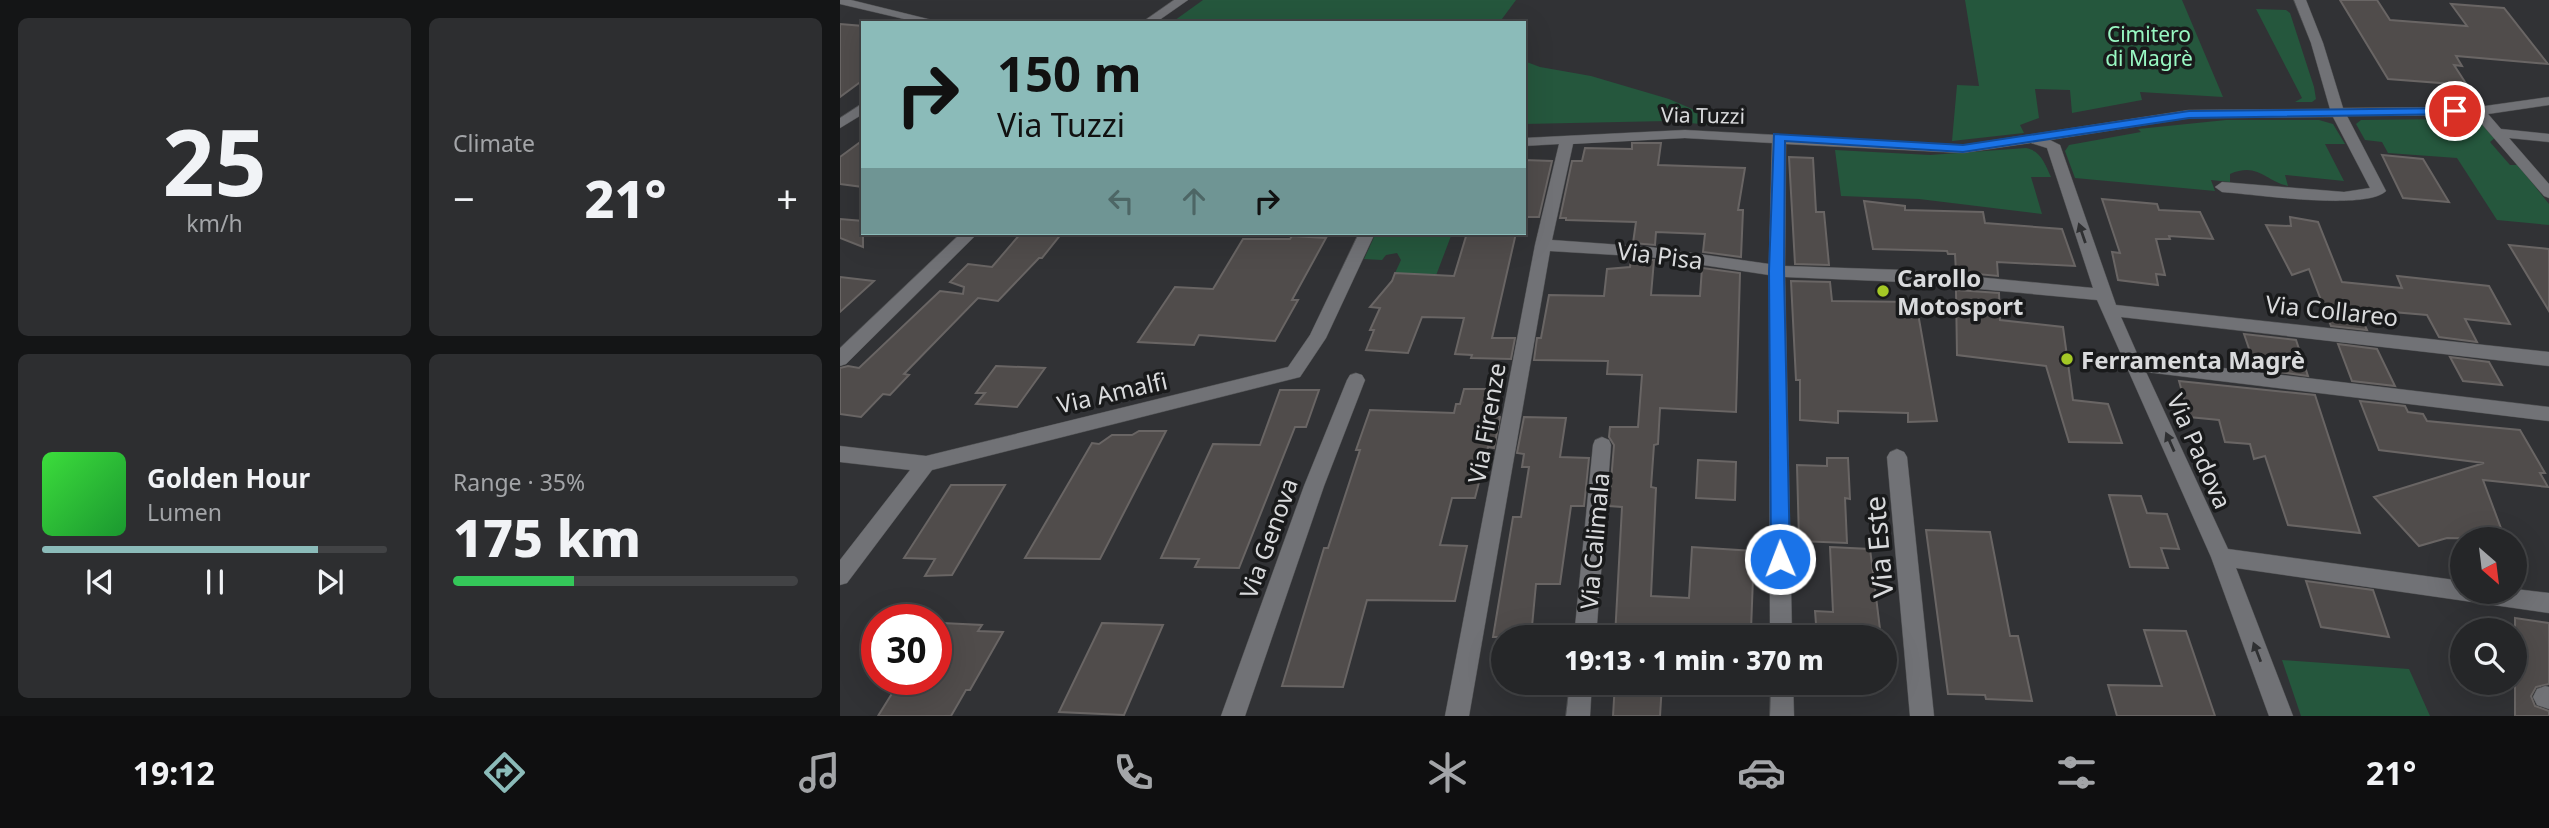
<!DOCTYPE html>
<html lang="en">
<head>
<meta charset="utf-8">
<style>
	body { margin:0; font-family:"Noto Sans",sans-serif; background:#2d2e30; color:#f1f3f6; height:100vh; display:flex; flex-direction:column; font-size:26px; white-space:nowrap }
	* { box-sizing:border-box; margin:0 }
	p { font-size:23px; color:#a3a5a8 }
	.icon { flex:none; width:38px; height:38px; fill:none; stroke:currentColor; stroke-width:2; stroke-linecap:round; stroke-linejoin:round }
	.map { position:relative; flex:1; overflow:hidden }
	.sheet { display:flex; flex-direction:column; gap:18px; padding:18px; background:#141516; width:840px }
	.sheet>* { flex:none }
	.top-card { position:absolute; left:21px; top:21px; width:665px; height:214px; border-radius:0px; box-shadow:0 7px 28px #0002,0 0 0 2px #424345; background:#8bbbb9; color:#111; overflow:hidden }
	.needle { width:46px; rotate:152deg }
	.tools { position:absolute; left:1610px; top:527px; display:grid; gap:14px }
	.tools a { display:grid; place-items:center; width:77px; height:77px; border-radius:50%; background:#252628; box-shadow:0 7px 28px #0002,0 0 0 2px #424345; font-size:35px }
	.speed { position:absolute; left:21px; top:604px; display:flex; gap:14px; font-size:35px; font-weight:700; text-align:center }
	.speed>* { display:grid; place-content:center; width:91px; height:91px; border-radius:50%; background:#252628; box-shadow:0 7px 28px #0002,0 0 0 2px #424345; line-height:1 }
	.speed .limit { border:10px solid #d22; background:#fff; color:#111 }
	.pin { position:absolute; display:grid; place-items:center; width:60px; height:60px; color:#fff; margin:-30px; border:4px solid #fff; border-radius:50%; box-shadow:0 2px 7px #0007 }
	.me { position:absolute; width:77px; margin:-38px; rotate:359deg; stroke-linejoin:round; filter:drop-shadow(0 0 5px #0008) }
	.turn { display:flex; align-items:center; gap:24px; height:147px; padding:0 21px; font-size:32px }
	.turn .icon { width:91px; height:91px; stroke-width:2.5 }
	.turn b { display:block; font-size:49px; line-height:60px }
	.lanes { display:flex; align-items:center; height:66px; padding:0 21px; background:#0003; justify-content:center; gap:35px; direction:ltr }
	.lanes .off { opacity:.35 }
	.big { font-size:52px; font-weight:800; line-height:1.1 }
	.sheet .card { flex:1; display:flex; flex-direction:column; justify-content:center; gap:10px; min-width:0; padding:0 24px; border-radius:10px; background:#2d2e30 }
	.sheet .dial { align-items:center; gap:0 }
	.dial b { font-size:91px; line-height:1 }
	.song { display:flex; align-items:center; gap:21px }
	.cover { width:84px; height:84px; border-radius:10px; background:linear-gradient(135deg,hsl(120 70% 55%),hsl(130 70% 35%)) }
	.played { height:7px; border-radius:4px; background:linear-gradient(90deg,#8bbbb9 80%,#424345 80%) }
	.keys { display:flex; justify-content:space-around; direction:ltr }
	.heat { display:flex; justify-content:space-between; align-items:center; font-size:38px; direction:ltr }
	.charge { height:10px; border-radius:5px; background:linear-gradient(90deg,#34c759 35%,#424345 0) }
	.sheet .tiles { flex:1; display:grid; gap:18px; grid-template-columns:repeat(2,1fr) }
	.trip { position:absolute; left:651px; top:625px; width:406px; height:70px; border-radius:35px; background:#252628; box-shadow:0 7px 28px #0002,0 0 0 2px #424345; font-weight:800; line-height:70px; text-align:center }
	.menu { display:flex; height:112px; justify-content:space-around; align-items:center; background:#0f0f10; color:#a3a5a8 }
	.menu .icon { width:49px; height:49px }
	.menu .selected { color:#8bbbb9 }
	.menu b { font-size:32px; color:#f1f3f6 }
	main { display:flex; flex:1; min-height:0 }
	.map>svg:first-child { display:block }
</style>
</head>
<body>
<main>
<section class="sheet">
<div class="tiles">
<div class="card dial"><b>25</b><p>km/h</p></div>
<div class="card"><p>Climate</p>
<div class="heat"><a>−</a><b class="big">21°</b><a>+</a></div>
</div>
<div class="card">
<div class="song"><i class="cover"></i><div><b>Golden Hour</b><p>Lumen</p></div></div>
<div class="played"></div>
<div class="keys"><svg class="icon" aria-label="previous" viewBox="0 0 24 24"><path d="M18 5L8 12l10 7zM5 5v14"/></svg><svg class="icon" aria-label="pause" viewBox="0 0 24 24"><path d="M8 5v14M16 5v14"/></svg><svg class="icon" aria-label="next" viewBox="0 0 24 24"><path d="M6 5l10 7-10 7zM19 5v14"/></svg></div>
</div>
<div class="card"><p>Range · 35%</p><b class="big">175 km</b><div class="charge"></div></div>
</div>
</section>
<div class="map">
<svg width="1709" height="716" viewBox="0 0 1709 716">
	<rect width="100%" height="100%" fill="#313235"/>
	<path fill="#25573d" d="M363,0H676L659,23H331Z
		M1125,0H1342L1383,97L1300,92L1302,100L1232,113L1230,90L1195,89L1199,118L1180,125L1184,133L1112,141L1117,85L1139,86Z
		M1416,9L1446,10L1450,13L1474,87L1476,99L1472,102H1455L1462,98Z
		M684,61L700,67L751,76L829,99L859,112L871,125L828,121L684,124Z
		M1619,119L1640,122L1656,137L1650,142L1670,165H1678L1709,204V225L1657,220L1617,158L1548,153L1542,142L1525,140L1516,124L1521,120Z
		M1386,120H1479L1493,124L1505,144H1485L1504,181L1445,175L1448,186C1425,181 1418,162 1390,174V182L1371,180L1375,191L1235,178L1225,151L1229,145L1301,132L1298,129Z
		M1186,148C1201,151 1205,164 1211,177H1191L1202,214L1079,199L1001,196L995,150L1090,155Z
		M536,233L611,236L589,294L578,274L555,273L561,260L557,253L546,255L542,260L524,259Z
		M1442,660L1569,669L1590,716H1461Z"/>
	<path fill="#504c4b" stroke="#696564" stroke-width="2" d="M1500,0H1537L1550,20L1627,26L1611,4L1664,8L1708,64L1616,56L1622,66L1614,65L1627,85L1548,79Z
		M0,24L23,26V80L0,97Z
		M23,140V187L0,184V157Z
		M792,143H821L818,165L905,168L898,210H903L901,257L863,252L865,234L816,232L815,245L793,243L796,222L726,220V218H720L732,161H742L745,148L792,149Z
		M1542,155L1583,159L1609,202L1563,198Z
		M949,157L973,158L976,212H984L989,265L955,264Z
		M684,160L712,161L699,217H684Z
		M1262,199L1317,204L1319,210L1360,212L1373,239L1329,236L1330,239H1316L1325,275L1316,274L1318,285L1278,280L1272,252L1280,253Z
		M1024,201L1065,206V210L1143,212L1145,223L1222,229L1235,266L1157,262L1158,276L1116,272L1115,254H1108L1107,251L1033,249Z
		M1450,217L1478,222L1502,282L1562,288L1557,276L1649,286L1670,324L1625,319L1637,342L1599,337L1587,315L1517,309L1527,330L1491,326L1469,269L1452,275L1426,225L1451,226Z
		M0,219L23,221V247L0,238Z
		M181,233H222L202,258H199L158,301L138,298L64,374L69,375L50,395L43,394L21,417L0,414V368L8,366L19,368L100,291L123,294L124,287L110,282L128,264L152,267Z
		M627,233H676L652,338H675L671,359L631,358L632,355L615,354L624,318L582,317L568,353L526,350L534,330H530L540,308L530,307L552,281L555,273L614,276Z
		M452,236L486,238L452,300H458L435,341L359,335L354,345L298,342L335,287L373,289L403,239H450Z
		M1669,245L1709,249V311Z
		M791,259L814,260L811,295L860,296L862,268L900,273L896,412L820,408L818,444L814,445L811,487L816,488L811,596L849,598L852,547L914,551L911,630L822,626V637H775L782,507L769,506L774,445L769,437L770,427H798L802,375L767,374L768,361L694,360L697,338H701L709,295L764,296L767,269L790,267Z
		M0,277L34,281L0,312Z
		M951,281L990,282L992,301L1076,302L1097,421L1068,422V413L998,411V423L960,420V380H956Z
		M1116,290L1159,293L1160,320L1223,327L1233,400L1268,404L1282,443L1229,442L1206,366L1117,355Z
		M1404,334L1456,340L1468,376L1416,369Z
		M1498,344L1537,349L1555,386L1512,381Z
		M1610,357L1649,362L1662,385L1623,381Z
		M156,366L205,368L177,407L136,404L145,393H136Z
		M1339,381L1475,395L1520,533L1448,525L1425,456L1414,459L1410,444L1385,442L1379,420L1349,417Z
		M624,389H661L655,416L660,417L654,448L648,447L635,498H612L600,545L627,546L615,601L527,600L503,687L442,686L484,548H488L520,450H516L530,410L614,413L616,404H620Z
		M440,390H479L466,427H455L399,568L355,567L359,559L321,558L373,444L420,445Z
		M1520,401L1565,406L1568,412L1583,414L1587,421L1680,430L1705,473H1700L1708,487L1643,480L1665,539L1607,538L1579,546L1534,497L1644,463L1539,450Z
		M684,417L726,418L720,457L749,458L744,506H731L720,584H696L691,637H653L673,517H681L689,467H682L684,454L677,453Z
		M299,431H326L260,559L185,558L252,443L259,444L272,435H292Z
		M987,458H1008L1010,499L1005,498L1007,543L959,541L957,465L987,466Z
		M858,460L896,462L895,500L856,498Z
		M111,485H165L112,575L85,576L95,559L64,558Z
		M1269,495L1301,496L1307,513L1327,514L1339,549L1321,548L1328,568L1290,567Z
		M1086,530L1150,532L1170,636H1178L1192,701L1146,699L1145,695L1108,694Z
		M990,547L1030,549L1041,637H977L975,611L993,612Z
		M1466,581L1533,590L1549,637L1481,627Z
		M1675,618L1709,623V684L1696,687L1691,696L1695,706L1709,711V716H1675Z
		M102,623L142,625L138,631L163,632L130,690H126L111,716H38L61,679H96V633Z
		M262,623L323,625L284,715L219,712Z
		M1304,630L1346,631L1375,716H1277L1268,685L1322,686Z
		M775,683L822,684L820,716H773Z"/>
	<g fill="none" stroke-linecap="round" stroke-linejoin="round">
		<defs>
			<path id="minor" d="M0,0H11L104,23H81L0,4Z
				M334,0H348L315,23H301Z
				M1454,0H1466L1483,43L1503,108L1638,107L1709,97V105L1648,114L1661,129L1709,134V142L1669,138L1709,184V198L1704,196L1634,115L1507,116L1546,191C1526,211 1413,194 1382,192L1375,187L1382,182L1504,192L1530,188L1493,117L1349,118L1210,140L1220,145L1276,305L1709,352V366L1281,317L1299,358L1709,407V421L1306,372L1388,549L1622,581V592H1675V589L1709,593V613L1396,568L1453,716H1429L1371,557L1257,300L1064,282L945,277L952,637H930L929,275L810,257L710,251L629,716H605L695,245L719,144L684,146V138L845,130L1123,145L1349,110L1490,109L1471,43ZM845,138L932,143L929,264L810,247L712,240L733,144ZM1191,143L1207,148L1253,288L1064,270L945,266L946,144L1123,153Z
				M23,103V114L0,128V118Z
				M121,233H138L6,364L0,366V348Z
				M519,233H535L486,338L460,377L92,470L7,583L0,585V560L70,470L0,462V446L86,456L448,367L470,335Z
				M516,373L522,375L525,380L484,486L405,716H381L464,486L507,380L510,375Z
				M762,437L769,440L771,445L756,637H734L753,445L755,440Z
				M1057,449L1064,452L1067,457L1094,716H1070L1047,457L1050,452Z
				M730,682H752L750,716H726Z
				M931,682H953L954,716H930Z
				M1705,686L1709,687V709L1697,705L1693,697L1697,689Z"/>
		</defs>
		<use href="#minor" stroke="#4f5052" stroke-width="1"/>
		<use href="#minor" fill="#717276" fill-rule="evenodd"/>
	</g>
	<defs><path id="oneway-solid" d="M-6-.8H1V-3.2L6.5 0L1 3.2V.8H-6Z" transform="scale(1.75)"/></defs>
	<g fill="#2f3032">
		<use href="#oneway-solid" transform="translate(1242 233) rotate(-109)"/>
		<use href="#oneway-solid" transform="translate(1330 442) rotate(-114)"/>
		<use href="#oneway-solid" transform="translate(1417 652) rotate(-111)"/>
	</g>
	<path fill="#1a73e8" stroke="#114b97" stroke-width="2" d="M1615,108L1621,111L1619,114L1349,118L1123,152L945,141L944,271L950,559L947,565L940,567L933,565L931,559L929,271L934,134L1123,145L1349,111Z"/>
	<g fill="#a4c825" stroke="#191a1b" stroke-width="2.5">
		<circle cx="1043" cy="291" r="7"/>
		<circle cx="1227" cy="359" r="7"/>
	</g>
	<g text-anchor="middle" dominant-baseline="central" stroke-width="7" stroke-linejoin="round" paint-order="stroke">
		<g font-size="21" fill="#98f7c2" stroke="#191a1b">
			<text x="1309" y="34">Cimitero<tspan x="1309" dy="24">di Magrè</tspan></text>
		</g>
		<g font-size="21" fill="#d9dadc" stroke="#191a1b">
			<text transform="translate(863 115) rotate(1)">Via Tuzzi</text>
		</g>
		<g font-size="24" fill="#d9dadc" stroke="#191a1b">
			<text transform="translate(820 255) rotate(7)">Via Pisa</text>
			<text transform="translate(1492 310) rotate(6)">Via Collareo</text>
			<text transform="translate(272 392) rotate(-13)">Via Amalfi</text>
			<text transform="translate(646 423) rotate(-80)">Via Firenze</text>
			<text transform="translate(1360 451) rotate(66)">Via Padova</text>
			<text transform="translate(428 538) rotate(-70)">Via Genova</text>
			<text transform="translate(754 541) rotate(-85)">Via Calimala</text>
		</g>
		<g font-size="24" font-weight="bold" fill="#d9dadc" stroke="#191a1b" text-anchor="start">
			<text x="1057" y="277">Carollo<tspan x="1057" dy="28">Motosport</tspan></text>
			<text x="1241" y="359">Ferramenta Magrè</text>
		</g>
		<g font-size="28" fill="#d9dadc" stroke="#191a1b">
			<text transform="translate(1038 547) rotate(-95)">Via Este</text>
		</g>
	</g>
</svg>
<div class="tools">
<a><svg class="needle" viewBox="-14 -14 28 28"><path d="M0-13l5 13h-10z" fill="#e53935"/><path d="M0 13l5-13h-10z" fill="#a3a5a8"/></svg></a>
<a><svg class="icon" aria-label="search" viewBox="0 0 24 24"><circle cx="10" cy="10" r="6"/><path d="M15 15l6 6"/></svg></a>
</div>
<div class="speed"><div class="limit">30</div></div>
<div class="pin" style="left:1615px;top:111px;background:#d93025"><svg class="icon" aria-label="arrive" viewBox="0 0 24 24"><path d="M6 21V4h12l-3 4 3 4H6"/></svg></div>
<svg class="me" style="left:940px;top:559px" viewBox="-20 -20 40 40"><circle r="17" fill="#1a73e8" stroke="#fff" stroke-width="3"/><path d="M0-11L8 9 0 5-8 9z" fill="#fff"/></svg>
<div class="trip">19:13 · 1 min · 370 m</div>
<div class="top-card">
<div class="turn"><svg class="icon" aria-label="right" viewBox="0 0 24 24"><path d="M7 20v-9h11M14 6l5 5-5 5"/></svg><div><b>150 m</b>Via Tuzzi</div></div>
<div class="lanes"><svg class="icon off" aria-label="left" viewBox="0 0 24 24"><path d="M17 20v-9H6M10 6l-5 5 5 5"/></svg><svg class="icon off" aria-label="ahead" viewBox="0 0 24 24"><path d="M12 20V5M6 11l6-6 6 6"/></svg><svg class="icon" aria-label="right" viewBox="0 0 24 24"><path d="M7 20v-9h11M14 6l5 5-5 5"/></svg></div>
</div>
</div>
</main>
<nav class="menu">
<b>19:12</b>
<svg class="icon selected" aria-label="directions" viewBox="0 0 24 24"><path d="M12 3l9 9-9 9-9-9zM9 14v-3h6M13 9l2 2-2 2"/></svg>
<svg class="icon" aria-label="music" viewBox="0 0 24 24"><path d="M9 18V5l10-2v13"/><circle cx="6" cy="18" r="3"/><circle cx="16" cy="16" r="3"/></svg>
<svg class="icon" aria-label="phone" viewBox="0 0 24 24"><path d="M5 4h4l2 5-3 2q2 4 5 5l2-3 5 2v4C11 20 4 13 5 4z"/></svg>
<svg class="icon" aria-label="climate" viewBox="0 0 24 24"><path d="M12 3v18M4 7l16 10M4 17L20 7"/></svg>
<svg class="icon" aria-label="car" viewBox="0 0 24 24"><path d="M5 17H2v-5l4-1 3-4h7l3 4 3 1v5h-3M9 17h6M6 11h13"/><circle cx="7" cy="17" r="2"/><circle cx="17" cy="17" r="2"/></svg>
<svg class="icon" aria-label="filters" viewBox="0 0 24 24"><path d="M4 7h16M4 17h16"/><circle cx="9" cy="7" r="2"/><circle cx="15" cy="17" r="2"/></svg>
<b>21°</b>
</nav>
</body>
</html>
